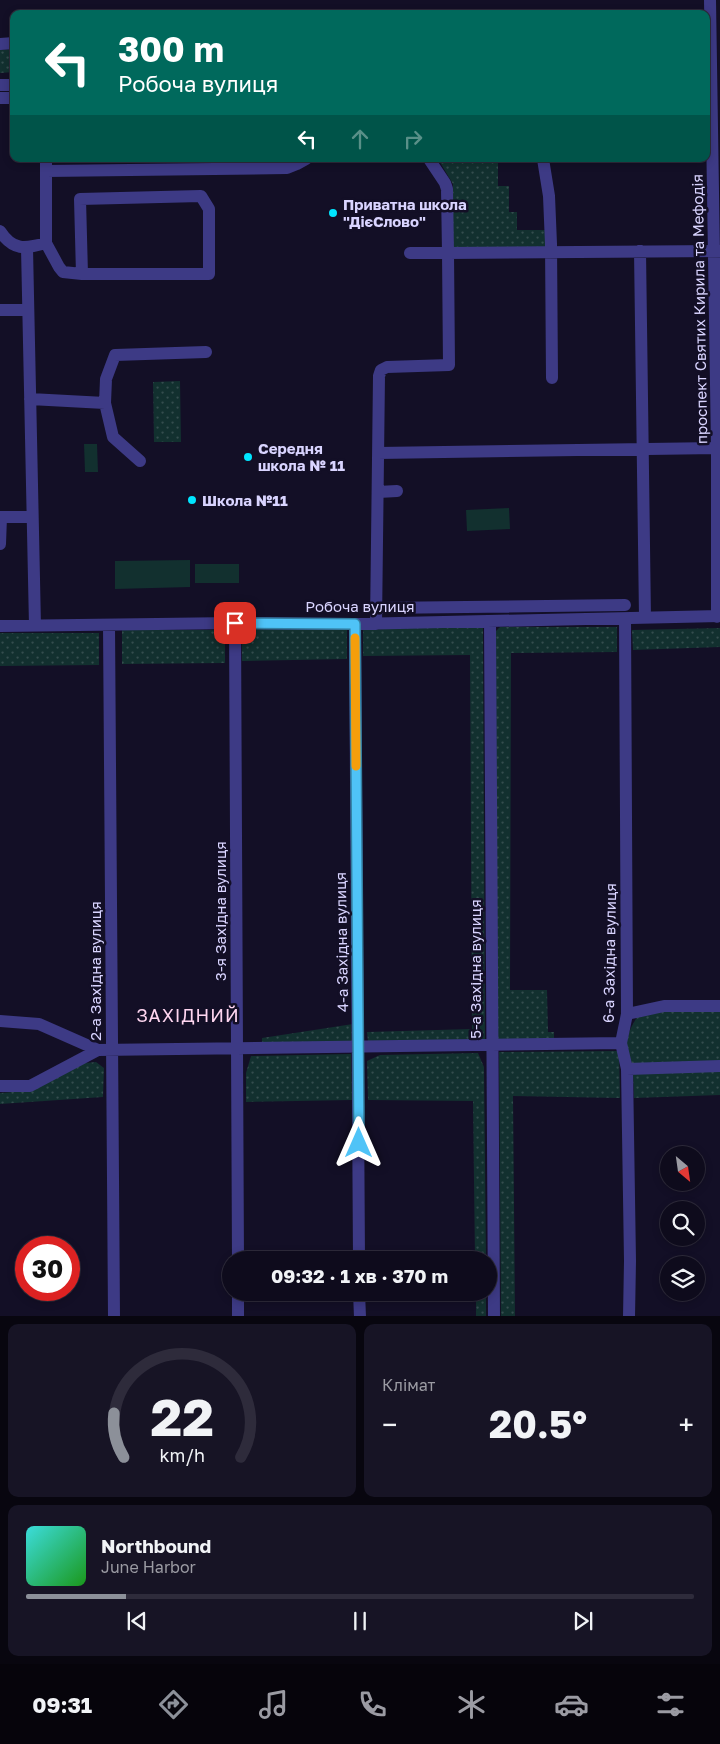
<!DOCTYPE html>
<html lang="uk">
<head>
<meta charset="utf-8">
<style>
	body { margin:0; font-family:"Golos Text",sans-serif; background:#171425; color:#f1f3f6; height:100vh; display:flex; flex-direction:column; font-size:19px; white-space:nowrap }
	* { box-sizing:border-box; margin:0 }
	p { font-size:16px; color:#9b9ba3 }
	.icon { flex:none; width:28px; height:28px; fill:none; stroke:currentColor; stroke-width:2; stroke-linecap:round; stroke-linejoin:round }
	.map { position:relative; height:1316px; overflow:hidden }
	.side { display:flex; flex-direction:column; gap:8px; padding:8px; background:#08060f; flex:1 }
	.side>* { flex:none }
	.hud { position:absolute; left:10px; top:10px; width:700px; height:152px; border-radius:10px; box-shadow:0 2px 8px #0003,0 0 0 1px #2e2b3b; background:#00695c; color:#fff; overflow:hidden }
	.needle { width:32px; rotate:151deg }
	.fabs { position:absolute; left:660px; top:1146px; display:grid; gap:10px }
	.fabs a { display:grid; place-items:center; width:45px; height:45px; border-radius:50%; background:#0e0b1c; box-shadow:0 2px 8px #0003,0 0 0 1px #2e2b3b; font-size:25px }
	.speed { position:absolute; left:15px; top:1236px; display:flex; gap:10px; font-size:25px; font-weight:700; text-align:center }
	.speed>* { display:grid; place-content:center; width:65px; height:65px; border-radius:50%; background:#0e0b1c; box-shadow:0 2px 8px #0003,0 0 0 1px #2e2b3b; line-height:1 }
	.speed .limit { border:8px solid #d22; background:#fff; color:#111 }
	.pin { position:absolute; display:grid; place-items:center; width:42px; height:42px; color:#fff; margin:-21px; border-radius:10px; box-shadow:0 2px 8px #0006 }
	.me { position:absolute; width:55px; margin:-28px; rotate:0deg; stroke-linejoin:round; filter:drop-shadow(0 0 4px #0008) }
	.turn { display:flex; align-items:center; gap:18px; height:105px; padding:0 25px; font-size:22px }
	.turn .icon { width:65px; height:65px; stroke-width:2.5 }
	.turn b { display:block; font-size:35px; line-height:42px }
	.lanes { display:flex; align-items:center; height:48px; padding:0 25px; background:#0003; justify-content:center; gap:25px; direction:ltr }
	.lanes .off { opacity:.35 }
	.big { font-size:38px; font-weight:700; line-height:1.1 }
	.side .tile { flex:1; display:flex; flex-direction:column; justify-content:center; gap:8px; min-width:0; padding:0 18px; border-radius:10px; background:#171425 }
	.side .dial { align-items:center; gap:0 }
	.dial svg { height:130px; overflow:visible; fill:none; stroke:#2e2b3b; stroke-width:7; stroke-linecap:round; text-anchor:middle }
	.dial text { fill:#f1f3f6; stroke:none }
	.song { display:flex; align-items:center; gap:15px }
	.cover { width:60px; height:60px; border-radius:8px; background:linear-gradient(135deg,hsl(180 70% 55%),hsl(120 70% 35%)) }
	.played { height:5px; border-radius:2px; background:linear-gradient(90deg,#8c9099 15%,#2e2b3b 15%) }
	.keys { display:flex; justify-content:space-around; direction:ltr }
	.heat { display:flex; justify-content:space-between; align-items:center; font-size:28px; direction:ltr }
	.side .tiles { flex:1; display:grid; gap:8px; grid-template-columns:1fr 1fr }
	.tile:last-child { grid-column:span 2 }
	.trip { position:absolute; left:222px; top:1251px; width:275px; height:50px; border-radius:25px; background:#0e0b1c; box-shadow:0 2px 8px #0003,0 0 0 1px #2e2b3b; font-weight:700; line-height:50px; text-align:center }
	.dock { display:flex; height:80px; justify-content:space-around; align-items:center; background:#06040b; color:#9b9ba3 }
	.dock .icon { width:35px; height:35px }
	.dock .current { color:#8c9099 }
	.dock b { font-size:22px; color:#f1f3f6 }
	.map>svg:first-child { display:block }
</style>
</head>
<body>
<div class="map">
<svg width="720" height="1317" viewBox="0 0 720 1317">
	<defs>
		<pattern id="grass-dots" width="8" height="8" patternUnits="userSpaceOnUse" patternTransform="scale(1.25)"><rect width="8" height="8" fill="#12302f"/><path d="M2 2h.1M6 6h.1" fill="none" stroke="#344d4e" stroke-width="1.8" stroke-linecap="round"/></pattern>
	</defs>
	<rect width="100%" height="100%" fill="#130f26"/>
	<path fill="url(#grass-dots)" d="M14,49V72L0,73V50Z
		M438,159H498V186H509V212H517V230H546V247H453V184Z
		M180,381L181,442H154L153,382Z
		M478,625L483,628L485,1040L368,1041L367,1032L472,1029L470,655L363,656V630Z
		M500,627H617V652L511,653L510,990H547L548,1032H554V1039L498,1040L495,632Z
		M720,628V647L633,650L632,630Z
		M242,629L347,630V659L242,661Z
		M122,630H225V663L122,664Z
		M0,633H99V665L0,666Z
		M662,1010L720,1011V1062L633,1064C621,1049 628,1030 638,1016Z
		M353,1024L354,1041L262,1044V1038Z
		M619,1051L620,1098L513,1096L515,1316H501L499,1052Z
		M478,1053L484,1067L486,1260H475L473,1101L368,1100L367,1061L380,1055Z
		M351,1054L352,1100L246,1102V1073L251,1056Z
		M96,1062L104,1068L103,1097L0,1104V1093L26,1091L75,1064Z
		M720,1071V1095L634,1098L633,1073Z
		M476,1293H486V1316H476Z"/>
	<path fill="#12302f" d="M84,444H97L98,472H85Z
		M509,508L510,529L467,531L466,510Z
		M190,560V587L115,589V561Z
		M195,564H239V583H195Z"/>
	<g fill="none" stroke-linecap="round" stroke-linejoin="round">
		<path stroke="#3d3a85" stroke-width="12" d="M710,0L717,448V617
			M0,44L14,43
			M0,85H14
			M0,98H14
			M46,159V243L59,267L63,272L82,274H209V209L201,196L80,199L82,274
			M429,159L445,183L447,189L448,253L720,251
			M543,159L549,196L551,244L552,378
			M46,171L287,168L297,164L306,159
			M0,231C13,251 25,249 46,243
			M27,248L35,626
			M640,251L645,618
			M0,310H28
			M30,399L105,403
			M378,453L717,448
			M140,461L113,437L105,403L106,379L115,355L206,352
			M378,492L397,491
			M0,517H32
			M0,544L1,517
			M377,608L625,605
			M625,619L627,1014L621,1043L627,1069L630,1261L629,1317
			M490,621L494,1317
			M235,623L238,1260
			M355,624L359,1260
			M376,624L379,376L381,370L387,367L449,365L448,253H410
			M109,625L114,1317
			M0,626L235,623L355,624L720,616
			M627,1014L664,1006H720
			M0,1021L39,1024L98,1050L621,1043
			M627,1069L720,1066
			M0,1086H30L98,1050
			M238,1292V1317
			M359,1292L360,1317"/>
	</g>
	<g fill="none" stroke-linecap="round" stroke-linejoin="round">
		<defs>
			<path id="route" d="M235,623L355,624L359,1143"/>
		</defs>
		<use href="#route" stroke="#337fa1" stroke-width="12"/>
		<use href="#route" stroke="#4fc3f7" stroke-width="9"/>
		<path stroke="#f59e0b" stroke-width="9" d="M355,638L356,766"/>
	</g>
	<g fill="#00e5ff" stroke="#130f26" stroke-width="2">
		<circle cx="333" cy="213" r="5"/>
		<circle cx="248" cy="457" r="5"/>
		<circle cx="192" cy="500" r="5"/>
	</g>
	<g text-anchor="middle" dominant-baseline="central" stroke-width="5" stroke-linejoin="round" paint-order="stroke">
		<g font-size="15" font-weight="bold" fill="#d9d4ff" stroke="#130f26" text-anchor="start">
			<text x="343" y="204">Приватна школа<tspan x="343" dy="17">"ДієСлово"</tspan></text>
			<text x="258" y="448">Середня<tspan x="258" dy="17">школа № 11</tspan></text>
			<text x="202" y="500">Школа №11</text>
		</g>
		<g font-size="15" fill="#d9d4ff" stroke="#130f26">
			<text transform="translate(699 309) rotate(-91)">проспект Святих Кирила та Мефодія</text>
			<text x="360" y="606">Робоча вулиця</text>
			<text transform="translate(220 911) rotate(-90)">3-я Західна вулиця</text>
			<text transform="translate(341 942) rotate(-91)">4-а Західна вулиця</text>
			<text transform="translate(609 953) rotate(-89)">6-а Західна вулиця</text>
			<text transform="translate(475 969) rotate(-90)">5-а Західна вулиця</text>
			<text transform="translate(95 971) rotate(-90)">2-а Західна вулиця</text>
		</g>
		<g font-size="18" letter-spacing="1" fill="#ffd6f0" stroke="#130f26">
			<text x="188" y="1015">ЗАХІДНИЙ</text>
		</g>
	</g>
</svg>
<div class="fabs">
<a><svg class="needle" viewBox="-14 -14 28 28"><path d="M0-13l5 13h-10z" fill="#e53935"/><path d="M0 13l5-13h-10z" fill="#9b9ba3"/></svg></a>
<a><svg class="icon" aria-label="search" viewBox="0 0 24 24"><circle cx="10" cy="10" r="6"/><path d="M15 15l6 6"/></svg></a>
<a><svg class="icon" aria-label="layers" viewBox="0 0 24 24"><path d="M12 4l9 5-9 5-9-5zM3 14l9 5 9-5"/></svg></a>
</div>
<div class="speed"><div class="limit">30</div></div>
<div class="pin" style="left:235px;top:623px;background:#d93025"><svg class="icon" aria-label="arrive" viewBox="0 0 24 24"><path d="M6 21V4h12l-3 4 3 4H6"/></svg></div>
<svg class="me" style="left:359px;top:1143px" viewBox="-20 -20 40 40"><path d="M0-17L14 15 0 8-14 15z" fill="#4fc3f7" stroke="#fff" stroke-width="4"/></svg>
<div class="trip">09:32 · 1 хв · 370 m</div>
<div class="hud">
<div class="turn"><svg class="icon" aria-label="left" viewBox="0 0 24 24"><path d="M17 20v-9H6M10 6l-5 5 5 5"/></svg><div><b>300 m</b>Робоча вулиця</div></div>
<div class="lanes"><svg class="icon" aria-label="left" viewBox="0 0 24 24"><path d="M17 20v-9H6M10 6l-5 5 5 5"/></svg><svg class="icon off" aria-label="ahead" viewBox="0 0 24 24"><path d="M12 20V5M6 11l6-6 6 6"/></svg><svg class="icon off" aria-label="right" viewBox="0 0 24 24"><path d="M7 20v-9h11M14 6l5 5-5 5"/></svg></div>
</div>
</div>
<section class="side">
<div class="tiles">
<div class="tile dial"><svg viewBox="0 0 100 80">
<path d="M14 69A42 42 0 1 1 86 69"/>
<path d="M14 69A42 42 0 0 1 8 42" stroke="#8c9099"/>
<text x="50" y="56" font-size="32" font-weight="700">22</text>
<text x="50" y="72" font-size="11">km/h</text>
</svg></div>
<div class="tile"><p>Клімат</p>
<div class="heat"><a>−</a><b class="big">20.5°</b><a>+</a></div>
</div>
<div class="tile">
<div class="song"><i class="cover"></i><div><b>Northbound</b><p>June Harbor</p></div></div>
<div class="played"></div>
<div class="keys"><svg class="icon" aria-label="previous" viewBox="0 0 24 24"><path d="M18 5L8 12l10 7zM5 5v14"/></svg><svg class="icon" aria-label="pause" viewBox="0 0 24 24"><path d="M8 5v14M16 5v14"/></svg><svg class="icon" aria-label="next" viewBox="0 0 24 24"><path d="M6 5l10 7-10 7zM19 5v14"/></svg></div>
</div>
</div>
</section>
<nav class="dock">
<b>09:31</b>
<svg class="icon current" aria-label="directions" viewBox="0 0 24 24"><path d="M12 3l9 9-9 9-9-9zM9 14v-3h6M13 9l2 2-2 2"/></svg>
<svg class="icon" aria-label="music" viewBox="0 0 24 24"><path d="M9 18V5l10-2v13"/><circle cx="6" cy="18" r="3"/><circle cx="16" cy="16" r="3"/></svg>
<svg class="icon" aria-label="phone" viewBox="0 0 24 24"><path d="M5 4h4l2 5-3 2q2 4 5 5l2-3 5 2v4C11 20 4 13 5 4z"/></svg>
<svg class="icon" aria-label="climate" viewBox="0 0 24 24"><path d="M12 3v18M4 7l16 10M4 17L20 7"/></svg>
<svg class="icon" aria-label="car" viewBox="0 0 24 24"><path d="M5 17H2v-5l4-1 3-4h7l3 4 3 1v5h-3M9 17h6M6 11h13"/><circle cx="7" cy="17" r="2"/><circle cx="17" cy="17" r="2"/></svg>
<svg class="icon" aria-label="filters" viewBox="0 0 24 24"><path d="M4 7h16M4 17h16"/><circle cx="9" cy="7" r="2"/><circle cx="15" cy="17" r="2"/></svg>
</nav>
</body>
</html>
